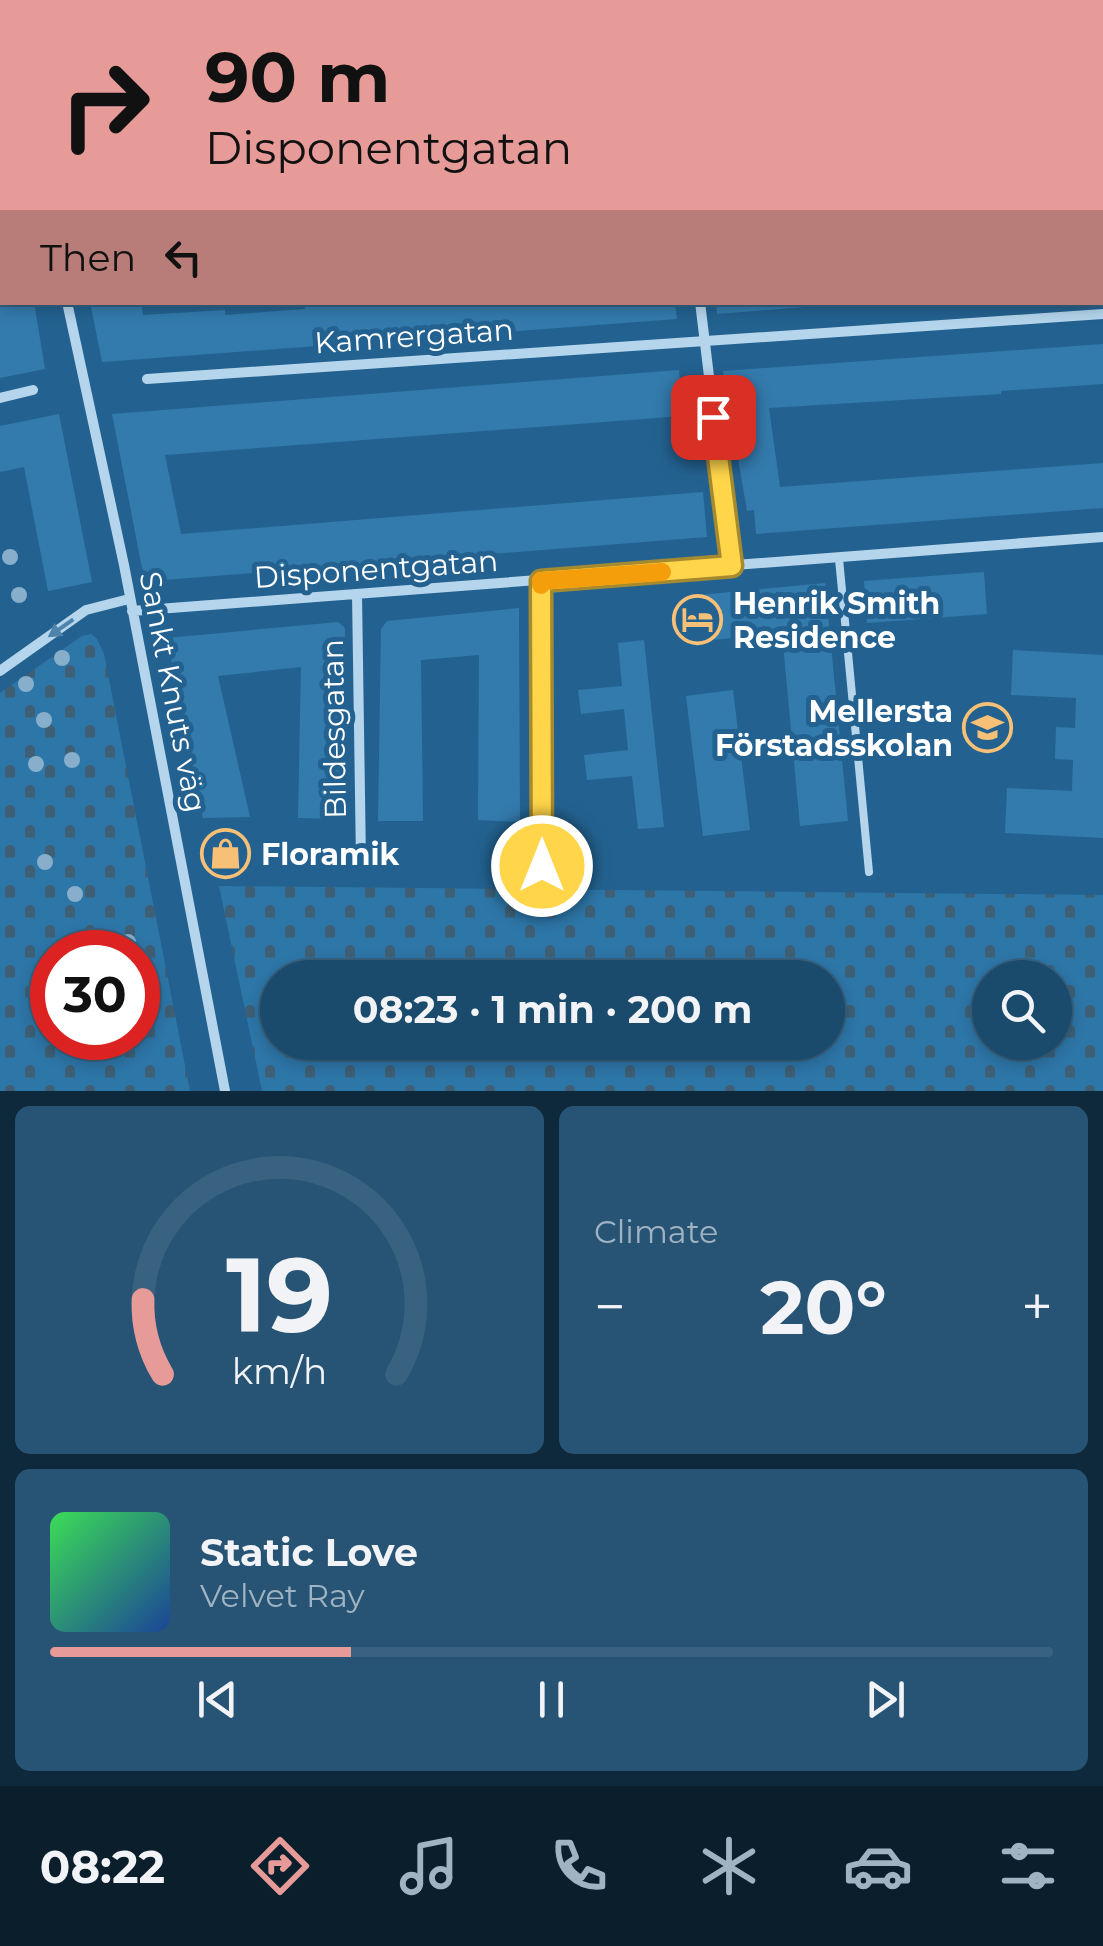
<!DOCTYPE html>
<html lang="en">
<head>
<meta charset="utf-8">
<style>
	body { margin:0; font-family:Montserrat,sans-serif; background:#275474; color:#f1f3f6; height:100vh; display:flex; flex-direction:column; font-size:38px; white-space:nowrap }
	* { box-sizing:border-box; margin:0 }
	p { font-size:32px; color:#9fb3c2 }
	.icon { flex:none; width:55px; height:55px; fill:none; stroke:currentColor; stroke-width:2; stroke-linecap:round; stroke-linejoin:round }
	.map { position:relative; height:1091px; overflow:hidden }
	.sheet { display:flex; flex-direction:column; gap:15px; padding:15px; background:#0e293b; flex:1 }
	.sheet>* { flex:none }
	.banner { position:absolute; left:0px; top:0px; width:1105px; height:305px; box-shadow:0 5px 15px #0003,0 0 0 2px #38627f; background:#e69b98; color:#111; overflow:hidden }
	.controls { position:absolute; left:972px; top:960px; display:grid; gap:20px }
	.controls a { display:grid; place-items:center; width:100px; height:100px; border-radius:50%; background:#1a4a6c; box-shadow:0 5px 15px #0003,0 0 0 2px #38627f; font-size:50px }
	.speed { position:absolute; left:30px; top:930px; display:flex; gap:20px; font-size:50px; font-weight:700; text-align:center }
	.speed>* { display:grid; place-content:center; width:130px; height:130px; border-radius:50%; background:#1a4a6c; box-shadow:0 5px 15px #0003,0 0 0 2px #38627f; line-height:1 }
	.speed .limit { border:15px solid #d22; background:#fff; color:#111 }
	.pin { position:absolute; display:grid; place-items:center; width:85px; height:85px; color:#fff; margin:-42px; border-radius:20px; box-shadow:0 5px 15px #0006 }
	.me { position:absolute; width:110px; margin:-55px; rotate:0deg; stroke-linejoin:round; filter:drop-shadow(0 0 8px #0008) }
	.turn { display:flex; align-items:center; gap:35px; height:210px; padding:0 40px; font-size:45px }
	.turn .icon { width:130px; height:130px; stroke-width:2.5 }
	.turn b { display:block; font-size:70px; line-height:85px }
	.then { display:flex; align-items:center; height:95px; padding:0 40px; background:#0003; gap:20px; font-size:38px }
	.big { font-size:75px; font-weight:700; line-height:1.1 }
	.sheet .tile { flex:1; display:flex; flex-direction:column; justify-content:center; gap:15px; min-width:0; padding:0 35px; border-radius:15px; background:#275474 }
	.sheet .dial { align-items:center; gap:0 }
	.dial svg { height:260px; overflow:visible; fill:none; stroke:#38627f; stroke-width:7; stroke-linecap:round; text-anchor:middle }
	.dial text { fill:#f1f3f6; stroke:none }
	.song { display:flex; align-items:center; gap:30px }
	.cover { width:120px; height:120px; border-radius:15px; background:linear-gradient(135deg,hsl(130 70% 55%),hsl(220 70% 35%)) }
	.played { height:10px; border-radius:5px; background:linear-gradient(90deg,#e69b98 30%,#38627f 30%) }
	.keys { display:flex; justify-content:space-around; direction:ltr }
	.heat { display:flex; justify-content:space-between; align-items:center; font-size:55px; direction:ltr }
	.sheet .tiles { flex:1; display:grid; gap:15px; grid-template-columns:1fr 1fr }
	.tile:last-child { grid-column:span 2 }
	.trip { position:absolute; left:260px; top:960px; width:585px; height:100px; border-radius:50px; background:#1a4a6c; box-shadow:0 5px 15px #0003,0 0 0 2px #38627f; font-weight:700; line-height:100px; text-align:center }
	.tab-bar { display:flex; height:160px; justify-content:space-around; align-items:center; background:#0a1e2b; color:#9fb3c2 }
	.tab-bar .icon { width:70px; height:70px }
	.tab-bar .selected { color:#e69b98 }
	.tab-bar b { font-size:45px; color:#f1f3f6 }
	.map>svg:first-child { display:block }
</style>
</head>
<body>
<div class="map">
<svg width="1103" height="1091" viewBox="0 0 1103 1091">
	<defs>
		<pattern id="cemetery-stones" width="16" height="16" patternUnits="userSpaceOnUse" patternTransform="scale(2.5)"><rect width="16" height="16" fill="#2d76a8"/><path d="M2 7V4a2 2 0 0 1 4 0v3zM10 15v-3a2 2 0 0 1 4 0v3z" fill="#3e5f75"/></pattern>
	</defs>
	<rect width="100%" height="100%" fill="#236290"/>
	<path fill="url(#cemetery-stones)" fill-rule="evenodd" d="M91,634L97,639L104,654L190,1091H0V693L82,636ZM52,952H138V1038H52Z
		M219,886L1103,895V1091H262ZM278,978H828V1042H278ZM990,978H1055V1042H990Z"/>
	<path fill="#337bad" d="M0,302H34L45,369L0,378Z
		M90,302H141L143,315L225,310V315L305,309L304,302H675L677,319L102,362Z
		M716,302H829V305L717,314Z
		M1103,344V384L1001,391V394L769,408L780,487L1103,463V508L756,534L754,510L747,511L723,371Z
		M679,370L683,416L165,455L181,534L703,492L707,537L151,581L144,578L112,414Z
		M59,414L92,582L48,591L24,467L0,472V426Z
		M984,572L987,614L867,623L864,581Z
		M825,583L848,821L800,826L782,633L693,642L689,596Z
		M519,608L520,822L478,820L479,655L421,660L423,821H378L381,629L387,621Z
		M338,622L345,628L343,819L298,818L301,667L218,676L250,817L203,818L167,638Z
		M644,640L664,827L638,829L632,776L587,780L584,755L628,750L624,709L581,714L578,690L622,686L618,643Z
		M1013,650L1103,655V838L1005,833L1007,788L1072,791L1073,760L1055,759L1056,727L1075,728L1076,698L1011,695Z
		M733,690L750,830L703,836L686,696Z"/>
	<g fill="none" stroke-linecap="round" stroke-linejoin="round">
		<path stroke="#b4d5ec" stroke-width="8" d="M839,559L869,872"/>
		<path stroke="#b4d5ec" stroke-width="10" d="M19,0V2
			M175,0V2
			M673,0V2
			M1005,2L1006,0
			M1102,56H1103
			M0,93L2,91
			M67,302L124,565L225,1091
			M700,302L732,566
			M147,379L1103,314
			M0,398L33,390
			M541,581L542,866
			M357,594L361,862
			M132,611L1103,537
			M0,671L86,610L129,599"/>
	</g>
	<g fill="#87aeca">
		<circle cx="10" cy="557" r="8"/>
		<circle cx="19" cy="595" r="8"/>
		<circle cx="62" cy="658" r="8"/>
		<circle cx="26" cy="684" r="8"/>
		<circle cx="44" cy="720" r="8"/>
		<circle cx="72" cy="760" r="8"/>
		<circle cx="36" cy="764" r="8"/>
		<circle cx="45" cy="862" r="8"/>
		<circle cx="75" cy="894" r="8"/>
		<circle cx="97" cy="937" r="8"/>
		<circle cx="128" cy="942" r="8"/>
	</g>
	<defs><path id="oneway-solid" d="M-6-.8H1V-3.2L6.5 0L1 3.2V.8H-6Z" transform="scale(2.5)"/></defs>
	<use fill="#4e84ac" href="#oneway-solid" transform="translate(61 628) rotate(145)"/>
	<g fill="none" stroke-linecap="round" stroke-linejoin="round">
		<defs>
			<path id="route" d="M542,866L541,581L732,566L713,417"/>
		</defs>
		<use href="#route" stroke="#a68a30" stroke-width="25"/>
		<use href="#route" stroke="#ffd54a" stroke-width="18"/>
		<path stroke="#f59e0b" stroke-width="18" d="M541,585V581L662,572"/>
	</g>
	<defs>
		<symbol id="hotel-ring" viewBox="-11 -11 22 22"><circle r="9.5" fill="#236290" stroke="#f7c077" stroke-width="1.5"/><path d="M-6-4.5h1.5V1H6V5H4.5V3h-9V5H-6ZM-4 0a1.8 1.8 0 1 1 3.6 0ZM.5 0V-2.5h3Q6-2.5 6 0Z" fill="#f7c077"/></symbol>
		<symbol id="school-ring" viewBox="-11 -11 22 22"><circle r="9.5" fill="#236290" stroke="#f7c077" stroke-width="1.5"/><path d="M0-5L7-2L0 1L-7-2ZM-4 1L0 2.5L4 1V4Q0 6-4 4Z" fill="#f7c077"/></symbol>
		<symbol id="shop-ring" viewBox="-11 -11 22 22"><circle r="9.5" fill="#236290" stroke="#f7c077" stroke-width="1.5"/><path d="M-5-2.5h2.3a2.7 3.5 0 0 1 5.4 0H5L5.5 6h-11ZM-1.5-2.5h3a1.5 2.3 0 0 0-3 0Z" fill="#f7c077"/></symbol>
	</defs>
	<g fill-rule="evenodd">
		<use href="#hotel-ring" x="670" y="592" width="55" height="55"/>
		<use href="#school-ring" x="960" y="700" width="55" height="55"/>
		<use href="#shop-ring" x="198" y="826" width="55" height="55"/>
	</g>
	<g text-anchor="middle" dominant-baseline="central" stroke-width="10" stroke-linejoin="round" paint-order="stroke">
		<g font-size="30" fill="#fff" stroke="#236290">
			<text transform="translate(414 336) rotate(-4)">Kamrergatan</text>
			<text transform="translate(376 569) rotate(-4)">Disponentgatan</text>
			<text transform="translate(173 692) rotate(79)">Sankt Knuts väg</text>
			<text transform="translate(334 729) rotate(-91)">Bildesgatan</text>
		</g>
		<g font-size="30" font-weight="bold" fill="#fff" stroke="#236290" text-anchor="start">
			<text x="733" y="603">Henrik Smith<tspan x="733" dy="34">Residence</tspan></text>
			<text x="953" y="711" text-anchor="end">Mellersta<tspan x="953" dy="34">Förstadsskolan</tspan></text>
			<text x="261" y="854">Floramik</text>
		</g>
	</g>
</svg>
<div class="controls">
<a><svg class="icon" aria-label="search" viewBox="0 0 24 24"><circle cx="10" cy="10" r="6"/><path d="M15 15l6 6"/></svg></a>
</div>
<div class="speed"><div class="limit">30</div></div>
<div class="pin" style="left:713px;top:417px;background:#d93025"><svg class="icon" aria-label="arrive" viewBox="0 0 24 24"><path d="M6 21V4h12l-3 4 3 4H6"/></svg></div>
<svg class="me" style="left:542px;top:866px" viewBox="-20 -20 40 40"><circle r="17" fill="#ffd54a" stroke="#fff" stroke-width="3"/><path d="M0-11L8 9 0 5-8 9z" fill="#fff"/></svg>
<div class="trip">08:23 · 1 min · 200 m</div>
<div class="banner">
<div class="turn"><svg class="icon" aria-label="right" viewBox="0 0 24 24"><path d="M7 20v-9h11M14 6l5 5-5 5"/></svg><div><b>90 m</b>Disponentgatan</div></div>
<div class="then">Then<svg class="icon" aria-label="left" viewBox="0 0 24 24"><path d="M17 20v-9H6M10 6l-5 5 5 5"/></svg></div>
</div>
</div>
<section class="sheet">
<div class="tiles">
<div class="tile dial"><svg viewBox="0 0 100 80">
<path d="M14 69A42 42 0 1 1 86 69"/>
<path d="M14 69A42 42 0 0 1 8 46" stroke="#e69b98"/>
<text x="50" y="56" font-size="32" font-weight="700">19</text>
<text x="50" y="72" font-size="11">km/h</text>
</svg></div>
<div class="tile"><p>Climate</p>
<div class="heat"><a>−</a><b class="big">20°</b><a>+</a></div>
</div>
<div class="tile">
<div class="song"><i class="cover"></i><div><b>Static Love</b><p>Velvet Ray</p></div></div>
<div class="played"></div>
<div class="keys"><svg class="icon" aria-label="previous" viewBox="0 0 24 24"><path d="M18 5L8 12l10 7zM5 5v14"/></svg><svg class="icon" aria-label="pause" viewBox="0 0 24 24"><path d="M8 5v14M16 5v14"/></svg><svg class="icon" aria-label="next" viewBox="0 0 24 24"><path d="M6 5l10 7-10 7zM19 5v14"/></svg></div>
</div>
</div>
</section>
<nav class="tab-bar">
<b>08:22</b>
<svg class="icon selected" aria-label="directions" viewBox="0 0 24 24"><path d="M12 3l9 9-9 9-9-9zM9 14v-3h6M13 9l2 2-2 2"/></svg>
<svg class="icon" aria-label="music" viewBox="0 0 24 24"><path d="M9 18V5l10-2v13"/><circle cx="6" cy="18" r="3"/><circle cx="16" cy="16" r="3"/></svg>
<svg class="icon" aria-label="phone" viewBox="0 0 24 24"><path d="M5 4h4l2 5-3 2q2 4 5 5l2-3 5 2v4C11 20 4 13 5 4z"/></svg>
<svg class="icon" aria-label="climate" viewBox="0 0 24 24"><path d="M12 3v18M4 7l16 10M4 17L20 7"/></svg>
<svg class="icon" aria-label="car" viewBox="0 0 24 24"><path d="M5 17H2v-5l4-1 3-4h7l3 4 3 1v5h-3M9 17h6M6 11h13"/><circle cx="7" cy="17" r="2"/><circle cx="17" cy="17" r="2"/></svg>
<svg class="icon" aria-label="filters" viewBox="0 0 24 24"><path d="M4 7h16M4 17h16"/><circle cx="9" cy="7" r="2"/><circle cx="15" cy="17" r="2"/></svg>
</nav>
</body>
</html>
